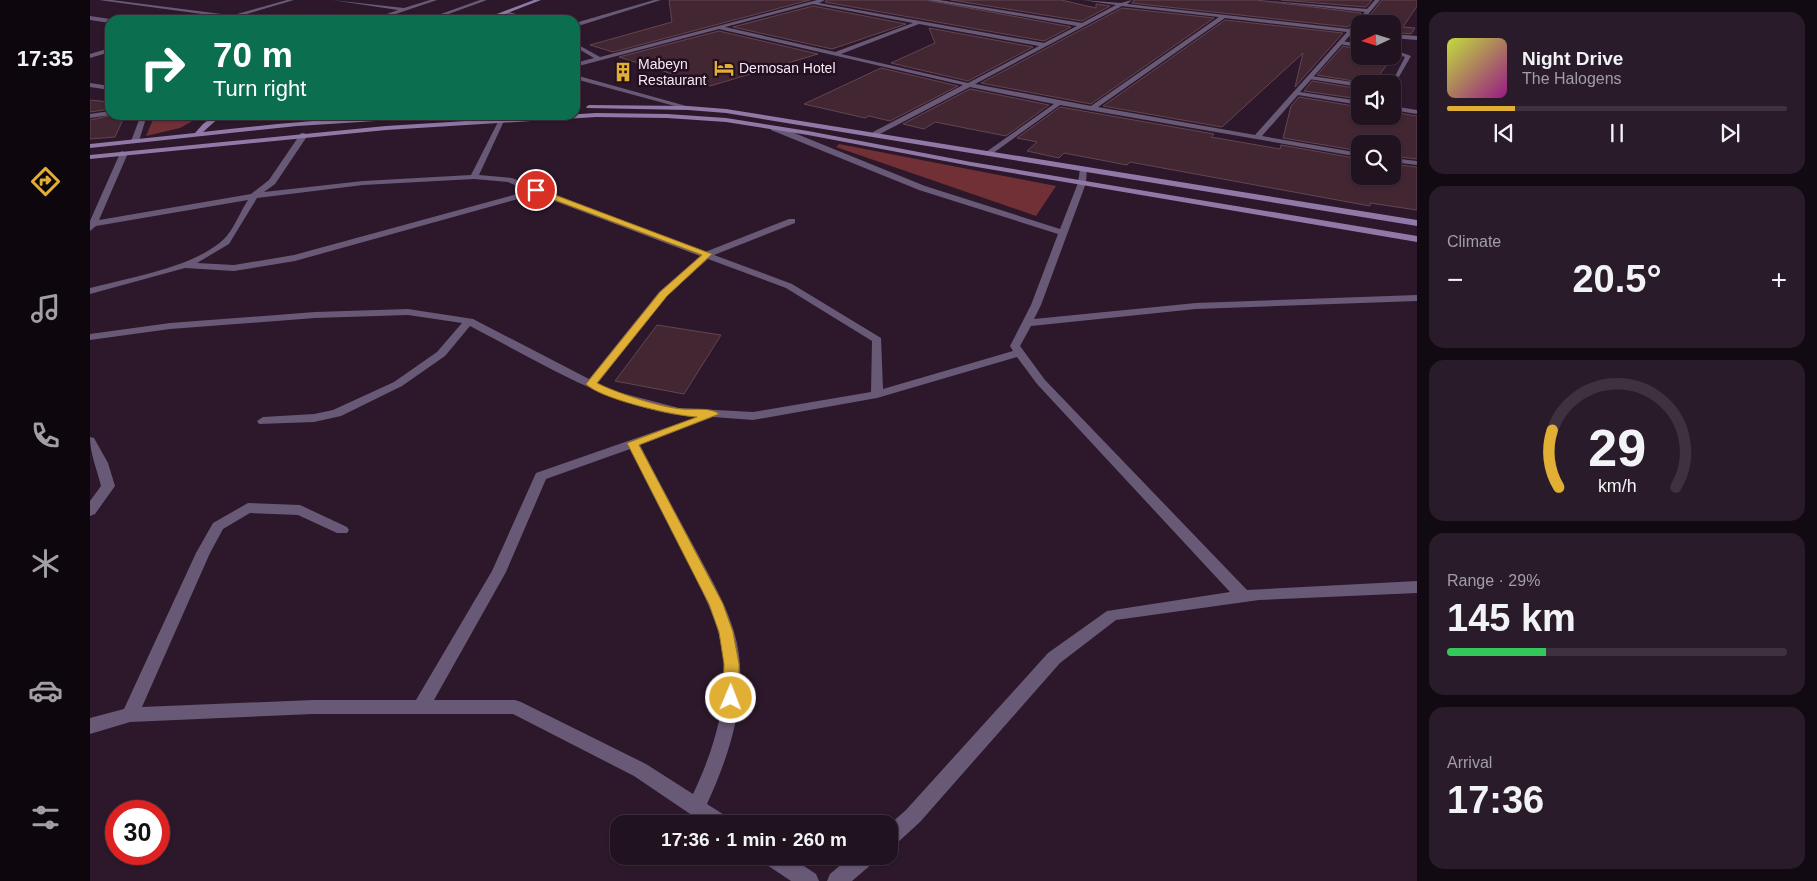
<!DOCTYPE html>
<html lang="en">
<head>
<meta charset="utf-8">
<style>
	body { margin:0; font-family:Helvetica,sans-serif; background:#291b29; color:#f1f3f6; height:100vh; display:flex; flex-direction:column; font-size:19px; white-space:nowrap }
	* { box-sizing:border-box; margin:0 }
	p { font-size:16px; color:#a29ea5 }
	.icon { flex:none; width:28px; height:28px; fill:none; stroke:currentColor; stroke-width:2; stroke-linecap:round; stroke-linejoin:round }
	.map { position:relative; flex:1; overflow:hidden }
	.sheet { display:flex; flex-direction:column; gap:12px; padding:12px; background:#120a12; width:400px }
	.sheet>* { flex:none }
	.guide { position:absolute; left:15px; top:15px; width:475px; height:105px; border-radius:15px; box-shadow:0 1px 4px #0004,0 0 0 1px #3e323e; background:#0b6e4f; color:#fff; overflow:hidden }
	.needle { width:32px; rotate:266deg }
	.buttons { position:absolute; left:1261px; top:15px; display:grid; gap:10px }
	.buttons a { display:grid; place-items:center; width:50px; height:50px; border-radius:10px; background:#211220; box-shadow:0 1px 4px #0004,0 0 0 1px #3e323e; font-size:25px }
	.speed { position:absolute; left:15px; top:800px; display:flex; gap:10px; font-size:25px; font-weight:700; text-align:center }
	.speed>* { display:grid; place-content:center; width:65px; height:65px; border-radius:50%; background:#211220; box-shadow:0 1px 4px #0004,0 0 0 1px #3e323e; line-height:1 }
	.speed .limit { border:8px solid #d22; background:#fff; color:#111 }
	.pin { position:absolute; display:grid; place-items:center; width:42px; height:42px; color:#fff; margin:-21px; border:2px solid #fff; border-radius:50%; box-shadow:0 1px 5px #0007 }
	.me { position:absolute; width:55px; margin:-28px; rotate:1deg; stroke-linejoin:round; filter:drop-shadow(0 0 4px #0008) }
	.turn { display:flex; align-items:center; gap:18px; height:105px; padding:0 25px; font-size:22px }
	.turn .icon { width:65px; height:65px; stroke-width:2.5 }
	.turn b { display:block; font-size:35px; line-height:42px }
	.big { font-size:38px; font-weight:700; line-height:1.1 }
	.sheet .tile { flex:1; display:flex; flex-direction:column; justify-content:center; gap:8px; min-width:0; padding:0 18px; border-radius:15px; background:#291b29 }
	.sheet .dial { align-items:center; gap:0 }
	.dial svg { height:130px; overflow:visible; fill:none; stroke:#3e323e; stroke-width:7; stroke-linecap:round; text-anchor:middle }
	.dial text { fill:#f1f3f6; stroke:none }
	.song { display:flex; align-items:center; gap:15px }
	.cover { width:60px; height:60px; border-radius:8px; background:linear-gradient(135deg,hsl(70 70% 55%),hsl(310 70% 35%)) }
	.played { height:5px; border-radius:2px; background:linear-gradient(90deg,#e1af34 20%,#3e323e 20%) }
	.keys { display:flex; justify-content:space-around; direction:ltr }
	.heat { display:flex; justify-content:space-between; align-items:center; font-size:28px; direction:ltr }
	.charge { height:8px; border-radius:4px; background:linear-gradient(90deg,#34c759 29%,#3e323e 0) }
	.trip { position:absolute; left:520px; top:815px; width:288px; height:50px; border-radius:15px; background:#211220; box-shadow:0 1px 4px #0004,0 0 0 1px #3e323e; font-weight:700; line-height:50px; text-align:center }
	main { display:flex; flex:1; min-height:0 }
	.dock { display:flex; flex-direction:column; width:90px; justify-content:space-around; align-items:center; background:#0d070d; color:#a29ea5 }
	.dock .icon { width:35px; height:35px }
	.dock .selected { color:#e1af34 }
	.dock b { font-size:22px; color:#f1f3f6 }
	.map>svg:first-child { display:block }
</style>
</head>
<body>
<main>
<nav class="dock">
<b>17:35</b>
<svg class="icon selected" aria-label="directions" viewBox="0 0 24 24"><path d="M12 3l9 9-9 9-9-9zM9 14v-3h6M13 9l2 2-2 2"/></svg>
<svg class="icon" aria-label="music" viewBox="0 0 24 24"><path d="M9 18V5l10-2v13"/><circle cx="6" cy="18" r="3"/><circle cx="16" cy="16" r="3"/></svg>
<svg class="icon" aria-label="phone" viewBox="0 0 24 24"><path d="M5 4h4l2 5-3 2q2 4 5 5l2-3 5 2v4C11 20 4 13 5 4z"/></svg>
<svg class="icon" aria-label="climate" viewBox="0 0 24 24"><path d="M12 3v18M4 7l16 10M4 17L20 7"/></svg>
<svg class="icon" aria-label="car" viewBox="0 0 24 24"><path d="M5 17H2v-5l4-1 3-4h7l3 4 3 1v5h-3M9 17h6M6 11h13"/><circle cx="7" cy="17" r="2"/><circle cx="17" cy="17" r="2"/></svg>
<svg class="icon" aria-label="filters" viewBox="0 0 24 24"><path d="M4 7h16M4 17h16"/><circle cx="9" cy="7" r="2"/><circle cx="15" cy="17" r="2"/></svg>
</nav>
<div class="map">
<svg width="1327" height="881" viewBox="0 0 1327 881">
	<rect width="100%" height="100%" fill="#2c182a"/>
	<path fill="#713036" d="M65,115H113L90,128L56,136Z
		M749,144L966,186L946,216L746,147Z"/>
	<path fill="#422732" stroke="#634551" d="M579,0H720L523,52L500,45L582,22Z
		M737,0H836L981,27L954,41L735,2Z
		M861,0H971L1006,8V4L1020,6L992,21Z
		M1044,0H1166L1271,13L1258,27L1042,3Z
		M1191,0H1282L1276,7Z
		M1292,0H1327V6L1313,27L1325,28L1321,34L1302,32V24H1273Z
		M723,6L816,24L742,49L643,27Z
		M1032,8L1124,18L1001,104L891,83Z
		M1135,20L1253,33L1205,87L1213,53L1132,127L1013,106Z
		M839,28L943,47L878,81L801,63L845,43Z
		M629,31L728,54L620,86L529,57Z
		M1253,46L1270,50V56H1304L1282,84L1227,75Z
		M791,68L868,86L800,121L779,116L775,118L714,104Z
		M1222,81L1270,89V99L1214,91Z
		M880,89L959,105L916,136L845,122L834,129L813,124Z
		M1209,97L1270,107V116H1302V112L1327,116V159L1302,156V144H1270V151L1193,138L1201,106Z
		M0,100L20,102V109L0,112Z
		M970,107L1124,134L1121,137L1190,149L1191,145L1270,159V176H1302V164L1327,167V210L1280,203V206L1040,162L1037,165L974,153L969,158L937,151L947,142L927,138Z
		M22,115H35L25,137L0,139V120Z
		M567,325L631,335L594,394L525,381Z"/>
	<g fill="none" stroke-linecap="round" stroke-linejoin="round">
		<path fill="#685976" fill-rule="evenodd" d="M1252,41L1270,44V48L1250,44Z
			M1302,49L1321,56L1302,89V84H1301L1315,57L1302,53Z
			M1221,76L1270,83L1272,84H1270V87L1219,79Z
			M51,115H57L49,141L45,143L41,141Z"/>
		<path fill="#685976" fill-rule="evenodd" d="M9,0H22L147,16V14L197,0H204L150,16L171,20H156Z
			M242,0L314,8L340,0H347L288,20H280L308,10Z
			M390,0H397L342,20H334Z
			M564,0H571L485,27V23Z
			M727,0H735L729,3L954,43L987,26L838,0H849L992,23L1026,5L992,0L1031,3L1042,0L1037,4L1259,29L1275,12L1168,0L1277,9L1285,0H1290L1265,30H1270V34L1262,33L1210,92L1270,101V105L1208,95L1172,136L1270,153V157L970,105L899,156L895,154L896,152L964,104L880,87L786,136H783V132L873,85L629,29L485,67V63L504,58L485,47V43L510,57ZM723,4L823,23L745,52L635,27ZM1032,6L1129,17L1001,106L885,84ZM1135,18L1257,32L1165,135L1008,107ZM829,24L949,46L878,83L751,54Z
			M415,11L444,19L445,20H436L413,14Z
			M0,16L20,19L22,20L20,23L0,20Z
			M1302,34L1327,36V40L1302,38Z
			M20,48V52L0,58V54Z
			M485,75L600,107L601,108L596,109L485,79Z
			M0,83L20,86V90L0,87Z
			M1302,106L1327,110V114L1302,110Z
			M20,111V115L0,118V114Z
			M409,120L414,121L389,175L422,178L615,252L699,219H705V223L624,255L702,284L791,338L793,389L923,351L920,346L941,305L968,234L829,190L681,130V126H687L835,186L970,229L988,183L990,169L997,167L996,183L951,305L944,319L1106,303L1327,295V301L1106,309L941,326L930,346L955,380L1157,590L1327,581V593L1169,600L1026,620L970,663L830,822L806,844L799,846V825L816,810L958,653L1017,611L1140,592L947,384L927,357L787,398L663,420L623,417L550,445C569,482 589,519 609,556C627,590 648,625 650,665C653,714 637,760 617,804L639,818L641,824H615L544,776L423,714H223L40,722L0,734V718L34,709L106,553L123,523L158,503L210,505L257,527L259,530L257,533H247L208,515L160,513L133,529L120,553L52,707L223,700H326L402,571L446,473L607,417C527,412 450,362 380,326L355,356L312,386L251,416L224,422L169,424L167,421L173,417L224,414L243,410L304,382L347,352L372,323L318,315L225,318L80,329L0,340V334L80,323L225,312L318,309L383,319L499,379L569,292L610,256L446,194L205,261L144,271L95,268L0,294V288C38,278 105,267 134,239C144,229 150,212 158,200L6,226L0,231V221L31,151L38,153L9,220L161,194L179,180L211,133H214L218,135L185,184L174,192L273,181L381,175ZM384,179L418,182L438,191L204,255L144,265L107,263L139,244L167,198L273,185ZM618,259L696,288L782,341L781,392L663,412L589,408L520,390L508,383L577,296ZM540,449C558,485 577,521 595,557C612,591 631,624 634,663C637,708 622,754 603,794L556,764L431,702L425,700H344L416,572L456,479Z
			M1302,158L1327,161V165L1302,162Z
			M0,437L4,438L18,463L25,486L5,514L0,516V501L11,486C7,469 0,454 0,437Z
			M671,856H699L726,874L729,881H701L674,863Z
			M761,856H786L783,863L762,881H737L740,874Z"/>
		<path fill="#9179a7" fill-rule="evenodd" d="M444,0H451L399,20H391Z
			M499,105L598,106L636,109L1327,220V226L636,113L598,110L497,108L496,107Z
			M506,113L577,114L636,118L718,131L881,162L1327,236V242L881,166L718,135L636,122L577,118L506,117L296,130L0,159V155L296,126Z
			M125,115H132L113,132C193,123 272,115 352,115L349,117L207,126L0,148V144L105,133L113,124Z"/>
	</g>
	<path fill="#e1af34" stroke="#927222" d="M443,189H449L622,254L577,296L507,383C527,393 569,407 592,409C602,410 622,407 629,414L549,445L633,604L643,632L649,664V698L646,703L641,705L636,703L633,698L634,664L629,632L619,604L537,443L607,417C585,416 510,399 496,384L570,292L612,255L443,192Z"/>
	<defs>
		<symbol id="hotel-bare" viewBox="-9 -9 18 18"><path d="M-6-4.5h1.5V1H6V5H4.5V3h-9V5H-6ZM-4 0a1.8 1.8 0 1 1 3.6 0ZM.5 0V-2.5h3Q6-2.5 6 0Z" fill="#e1af34" stroke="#220f20" stroke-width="2.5" paint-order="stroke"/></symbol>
		<symbol id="building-bare" viewBox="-9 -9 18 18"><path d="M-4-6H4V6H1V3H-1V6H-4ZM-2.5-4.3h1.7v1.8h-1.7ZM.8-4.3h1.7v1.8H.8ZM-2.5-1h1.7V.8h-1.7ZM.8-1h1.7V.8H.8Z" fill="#e1af34" stroke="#220f20" stroke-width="2.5" paint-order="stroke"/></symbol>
	</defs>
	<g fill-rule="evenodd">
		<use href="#hotel-bare" x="620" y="54" width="28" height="28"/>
		<use href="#building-bare" x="519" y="58" width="28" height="28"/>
	</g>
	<g text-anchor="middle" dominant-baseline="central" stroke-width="5" stroke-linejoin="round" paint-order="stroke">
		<g font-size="14" fill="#f8e9f5" stroke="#220f20" text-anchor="start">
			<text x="548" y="64">Mabeyn<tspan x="548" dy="16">Restaurant</tspan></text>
			<text x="649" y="68">Demosan Hotel</text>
		</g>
	</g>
</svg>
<div class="buttons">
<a><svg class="needle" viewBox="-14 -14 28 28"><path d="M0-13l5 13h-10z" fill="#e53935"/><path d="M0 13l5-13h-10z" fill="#a29ea5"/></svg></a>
<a><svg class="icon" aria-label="sound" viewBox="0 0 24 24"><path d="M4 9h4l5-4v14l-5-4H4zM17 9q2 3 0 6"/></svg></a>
<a><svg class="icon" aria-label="search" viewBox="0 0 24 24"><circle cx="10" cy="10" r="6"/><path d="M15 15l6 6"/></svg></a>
</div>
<div class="speed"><div class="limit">30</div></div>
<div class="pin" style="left:446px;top:190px;background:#d93025"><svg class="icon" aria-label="arrive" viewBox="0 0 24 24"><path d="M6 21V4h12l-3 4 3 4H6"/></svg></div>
<svg class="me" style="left:641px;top:698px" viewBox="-20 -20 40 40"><circle r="17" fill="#e1af34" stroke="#fff" stroke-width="3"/><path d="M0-11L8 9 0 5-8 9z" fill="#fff"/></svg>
<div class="trip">17:36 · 1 min · 260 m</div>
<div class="guide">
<div class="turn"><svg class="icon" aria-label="right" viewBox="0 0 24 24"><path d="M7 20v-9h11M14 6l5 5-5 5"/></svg><div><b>70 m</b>Turn right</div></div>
</div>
</div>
<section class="sheet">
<div class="tile">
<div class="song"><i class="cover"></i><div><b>Night Drive</b><p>The Halogens</p></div></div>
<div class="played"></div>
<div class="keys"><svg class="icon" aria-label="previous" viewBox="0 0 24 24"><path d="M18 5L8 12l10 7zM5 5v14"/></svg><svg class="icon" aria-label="pause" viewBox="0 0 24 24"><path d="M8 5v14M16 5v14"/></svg><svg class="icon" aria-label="next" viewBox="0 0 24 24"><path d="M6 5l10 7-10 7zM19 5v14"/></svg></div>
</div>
<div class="tile"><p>Climate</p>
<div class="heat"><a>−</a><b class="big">20.5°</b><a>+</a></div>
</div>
<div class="tile dial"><svg viewBox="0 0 100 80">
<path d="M14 69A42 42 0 1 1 86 69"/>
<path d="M14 69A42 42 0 0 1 10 34" stroke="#e1af34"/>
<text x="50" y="56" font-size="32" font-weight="700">29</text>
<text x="50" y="72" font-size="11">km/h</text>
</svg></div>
<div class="tile"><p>Range · 29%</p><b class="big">145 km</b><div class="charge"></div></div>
<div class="tile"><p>Arrival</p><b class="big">17:36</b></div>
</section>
</main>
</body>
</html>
